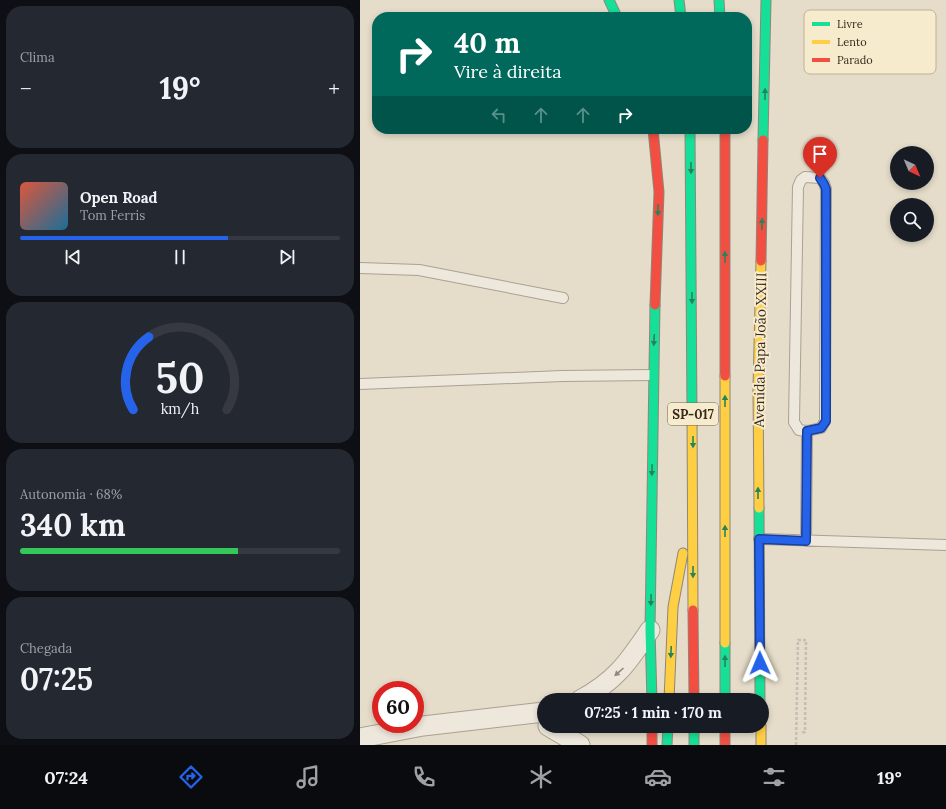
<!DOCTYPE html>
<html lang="pt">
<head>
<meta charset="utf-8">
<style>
	body { margin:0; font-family:Lora,serif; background:#242831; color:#f1f3f6; height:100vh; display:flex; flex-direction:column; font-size:15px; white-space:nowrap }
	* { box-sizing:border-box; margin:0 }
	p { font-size:13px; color:#9ea1a6 }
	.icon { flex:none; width:22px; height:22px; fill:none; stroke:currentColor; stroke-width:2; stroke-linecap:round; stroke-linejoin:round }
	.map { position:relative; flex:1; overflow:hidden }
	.panel { display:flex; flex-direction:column; gap:6px; padding:6px; background:#0d0f14; width:360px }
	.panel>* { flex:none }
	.banner { position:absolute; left:12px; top:12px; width:380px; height:122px; border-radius:16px; box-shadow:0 2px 6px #0003; background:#00695c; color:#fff; overflow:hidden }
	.needle { width:26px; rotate:136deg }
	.buttons { position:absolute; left:530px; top:146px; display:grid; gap:8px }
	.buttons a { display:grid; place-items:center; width:44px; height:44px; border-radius:50%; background:#171b24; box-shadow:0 2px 6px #0003; font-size:20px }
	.speed { position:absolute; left:12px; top:681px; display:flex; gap:8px; font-size:20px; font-weight:700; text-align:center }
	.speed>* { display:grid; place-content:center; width:52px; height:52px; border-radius:50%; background:#171b24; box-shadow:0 2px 6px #0003; line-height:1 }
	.speed .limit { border:6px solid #d22; background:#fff; color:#111 }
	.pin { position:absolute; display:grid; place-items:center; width:34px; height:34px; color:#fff; margin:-41px -17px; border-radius:50% 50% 50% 0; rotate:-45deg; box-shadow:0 0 4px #0007 }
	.pin .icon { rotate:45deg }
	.me { position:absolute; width:44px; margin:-22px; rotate:359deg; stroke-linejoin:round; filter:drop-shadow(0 0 3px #0008) }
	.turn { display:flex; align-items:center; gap:14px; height:84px; padding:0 16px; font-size:18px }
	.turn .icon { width:52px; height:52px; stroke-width:2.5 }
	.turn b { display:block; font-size:28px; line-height:34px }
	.lanes { display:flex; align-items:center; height:38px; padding:0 16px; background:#0003; justify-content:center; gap:20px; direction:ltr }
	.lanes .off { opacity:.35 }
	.big { font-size:30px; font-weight:800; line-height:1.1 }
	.panel .card { flex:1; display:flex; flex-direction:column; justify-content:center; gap:6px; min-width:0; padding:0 14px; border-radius:16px; background:#242831 }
	.panel .dial { align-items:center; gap:0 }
	.dial svg { height:104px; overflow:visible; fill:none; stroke:#363941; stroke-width:7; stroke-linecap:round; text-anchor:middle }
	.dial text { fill:#f1f3f6; stroke:none }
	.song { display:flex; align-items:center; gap:12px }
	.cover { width:48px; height:48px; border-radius:6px; background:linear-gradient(135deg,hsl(10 70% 55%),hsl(200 70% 35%)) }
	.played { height:4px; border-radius:2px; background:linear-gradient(90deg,#2563eb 65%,#363941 65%) }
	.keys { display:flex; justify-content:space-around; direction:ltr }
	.heat { display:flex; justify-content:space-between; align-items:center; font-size:22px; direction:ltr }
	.charge { height:6px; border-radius:3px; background:linear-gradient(90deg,#34c759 68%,#363941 0) }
	.trip { position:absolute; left:177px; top:693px; width:232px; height:40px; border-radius:20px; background:#171b24; box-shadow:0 2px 6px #0003; font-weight:800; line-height:40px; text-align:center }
	.dock { display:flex; height:64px; justify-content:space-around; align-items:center; background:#090b0e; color:#9ea1a6 }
	.dock .icon { width:28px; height:28px }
	.dock .current { color:#2563eb }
	.dock b { font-size:18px; color:#f1f3f6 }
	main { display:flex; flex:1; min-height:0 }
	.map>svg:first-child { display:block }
</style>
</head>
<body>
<main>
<section class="panel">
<div class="card"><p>Clima</p>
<div class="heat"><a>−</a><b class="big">19°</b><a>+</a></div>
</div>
<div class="card">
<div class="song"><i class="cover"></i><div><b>Open Road</b><p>Tom Ferris</p></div></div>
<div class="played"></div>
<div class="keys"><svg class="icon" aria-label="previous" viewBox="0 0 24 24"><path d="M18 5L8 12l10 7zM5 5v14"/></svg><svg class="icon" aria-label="pause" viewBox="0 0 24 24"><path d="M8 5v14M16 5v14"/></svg><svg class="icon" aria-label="next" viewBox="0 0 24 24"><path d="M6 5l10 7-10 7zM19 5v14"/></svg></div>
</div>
<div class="card dial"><svg viewBox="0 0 100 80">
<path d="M14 69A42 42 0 1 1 86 69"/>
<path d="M14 69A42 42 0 0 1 26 13" stroke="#2563eb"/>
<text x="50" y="56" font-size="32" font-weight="700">50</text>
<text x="50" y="72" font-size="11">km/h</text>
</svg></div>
<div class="card"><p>Autonomia · 68%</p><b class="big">340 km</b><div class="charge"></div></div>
<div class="card"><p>Chegada</p><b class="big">07:25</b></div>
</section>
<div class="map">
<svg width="586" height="745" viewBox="0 0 586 745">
	<rect width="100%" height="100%" fill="#e5dcc9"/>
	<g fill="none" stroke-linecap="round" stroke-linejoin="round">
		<defs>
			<path id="lane" d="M445,177L460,178L464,183L466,189L465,421L461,428L447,431L439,430L434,422L438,187L441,180Z
				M0,268L59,270L203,298
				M0,384L202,376L293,375
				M399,539L586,545
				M446,541L447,431"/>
			<path id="street" d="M220,700C256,681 268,662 290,630
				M188,726L220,745
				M0,738L63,726L184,712"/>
			<path id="fast" d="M249,0L257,17
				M319,0L321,17
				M359,0L360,17
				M330,129L332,414
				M403,140L406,0
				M399,508L400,700
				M365,643V700
				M292,700L290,630L295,305
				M334,726V745
				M307,745L308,726"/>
			<path id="slow" d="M365,376V643
				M332,414L333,610
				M399,508L398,389L401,261
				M309,700L313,607L323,553
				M401,726V745"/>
			<path id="jam" d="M293,129L299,192L295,305
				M365,129V376
				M401,261L403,140
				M333,610L334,700
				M292,726V745
				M365,726V745"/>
		</defs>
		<use href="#lane" stroke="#aaa193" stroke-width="12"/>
		<use href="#street" stroke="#aaa193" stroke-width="21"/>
		<use href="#fast" stroke="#8f867a" stroke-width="11"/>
		<use href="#slow" stroke="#8f867a" stroke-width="11"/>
		<use href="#jam" stroke="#8f867a" stroke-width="11"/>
		<path stroke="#c5beb3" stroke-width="2.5" stroke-dasharray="3 2" stroke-linecap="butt" d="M436,745L438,640H446L445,732L440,733"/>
		<use href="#lane" stroke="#ede7dc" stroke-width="10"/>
		<use href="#street" stroke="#ede7dc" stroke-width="19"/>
		<use href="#fast" stroke="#16e098" stroke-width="9"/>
		<use href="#slow" stroke="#ffcf43" stroke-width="9"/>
		<use href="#jam" stroke="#f24e42" stroke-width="9"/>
	</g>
	<defs><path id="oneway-solid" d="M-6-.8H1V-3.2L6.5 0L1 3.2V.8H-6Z"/></defs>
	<g fill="#27845a">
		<use href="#oneway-solid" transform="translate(405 94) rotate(-89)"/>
		<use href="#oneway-solid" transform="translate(331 168) rotate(89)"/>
		<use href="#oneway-solid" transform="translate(298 210) rotate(91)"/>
		<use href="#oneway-solid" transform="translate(402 224) rotate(-88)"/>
		<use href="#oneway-solid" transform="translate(365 257) rotate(-90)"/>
		<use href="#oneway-solid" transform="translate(332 298) rotate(89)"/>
		<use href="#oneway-solid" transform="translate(294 340) rotate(93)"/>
		<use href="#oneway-solid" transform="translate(365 401) rotate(-90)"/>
		<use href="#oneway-solid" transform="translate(333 442) rotate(90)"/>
		<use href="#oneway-solid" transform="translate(292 470) rotate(91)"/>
		<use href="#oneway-solid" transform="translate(398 493) rotate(-90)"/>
		<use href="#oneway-solid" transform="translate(365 531) rotate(-90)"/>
		<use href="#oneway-solid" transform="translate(333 572) rotate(90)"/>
		<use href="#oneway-solid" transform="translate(291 600) rotate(91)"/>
		<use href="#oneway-solid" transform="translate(311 652) rotate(92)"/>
		<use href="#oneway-solid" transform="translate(365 661) rotate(-90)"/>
	</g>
	<use fill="#92887c" href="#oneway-solid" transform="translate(259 672) rotate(138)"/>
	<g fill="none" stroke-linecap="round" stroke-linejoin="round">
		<defs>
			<path id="route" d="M400,663L399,539L446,541L447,431L461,428L466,421V189L464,184L460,178"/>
		</defs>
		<use href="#route" stroke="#184099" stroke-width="10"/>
		<use href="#route" stroke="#2563eb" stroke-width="7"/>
	</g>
	<g text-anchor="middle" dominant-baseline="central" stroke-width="4" stroke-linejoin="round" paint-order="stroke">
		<rect fill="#f7ebce" stroke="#716351" stroke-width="1" x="308" y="403" width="50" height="22" rx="3"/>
		<g font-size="13" font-weight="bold" fill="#38291b">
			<text x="333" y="414">SP-017</text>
		</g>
		<g font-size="14" fill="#38291b" stroke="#f7ebce">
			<text transform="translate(400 350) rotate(-89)">Avenida Papa João XXIII</text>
		</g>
	</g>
	<rect x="444" y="10" width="132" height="64" rx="6" fill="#f7ebce" stroke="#beb198" stroke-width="1"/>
	<rect x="452" y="22" width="18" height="4" fill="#16e098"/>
	<rect x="452" y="40" width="18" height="4" fill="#ffcf43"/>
	<rect x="452" y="58" width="18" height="4" fill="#f24e42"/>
	<g font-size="11" fill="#38291b">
		<text x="477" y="28">Livre</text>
		<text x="477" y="46">Lento</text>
		<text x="477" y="64">Parado</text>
	</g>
</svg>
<div class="buttons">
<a><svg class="needle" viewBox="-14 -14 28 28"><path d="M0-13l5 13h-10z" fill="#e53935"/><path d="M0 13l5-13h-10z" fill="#9ea1a6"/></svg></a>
<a><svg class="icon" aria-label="search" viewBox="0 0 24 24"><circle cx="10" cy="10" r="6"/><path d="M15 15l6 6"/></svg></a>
</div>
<div class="speed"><div class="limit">60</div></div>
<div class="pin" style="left:460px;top:178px;background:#d93025"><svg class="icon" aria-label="arrive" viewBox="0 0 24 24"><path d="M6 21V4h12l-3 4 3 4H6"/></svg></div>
<svg class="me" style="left:400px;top:663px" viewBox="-20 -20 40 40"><path d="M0-17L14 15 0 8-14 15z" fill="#2563eb" stroke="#fff" stroke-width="4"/></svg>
<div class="trip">07:25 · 1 min · 170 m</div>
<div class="banner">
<div class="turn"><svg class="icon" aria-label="right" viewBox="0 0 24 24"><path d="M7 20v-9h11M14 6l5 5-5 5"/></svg><div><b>40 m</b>Vire à direita</div></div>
<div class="lanes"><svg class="icon off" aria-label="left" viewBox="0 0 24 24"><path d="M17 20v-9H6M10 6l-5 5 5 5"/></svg><svg class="icon off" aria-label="ahead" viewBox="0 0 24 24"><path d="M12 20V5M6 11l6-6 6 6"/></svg><svg class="icon off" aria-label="ahead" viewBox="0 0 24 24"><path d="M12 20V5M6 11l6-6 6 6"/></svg><svg class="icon" aria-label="right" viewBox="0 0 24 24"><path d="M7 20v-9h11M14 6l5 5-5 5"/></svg></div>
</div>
</div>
</main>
<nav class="dock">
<b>07:24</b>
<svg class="icon current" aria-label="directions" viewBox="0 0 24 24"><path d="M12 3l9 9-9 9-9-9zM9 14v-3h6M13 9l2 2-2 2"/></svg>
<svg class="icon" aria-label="music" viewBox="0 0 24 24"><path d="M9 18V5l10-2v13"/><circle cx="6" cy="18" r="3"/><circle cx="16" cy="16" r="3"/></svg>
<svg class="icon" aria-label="phone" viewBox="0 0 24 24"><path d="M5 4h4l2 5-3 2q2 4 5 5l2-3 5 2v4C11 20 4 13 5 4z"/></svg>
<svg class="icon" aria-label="climate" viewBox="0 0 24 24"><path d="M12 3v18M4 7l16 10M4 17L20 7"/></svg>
<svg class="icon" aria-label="car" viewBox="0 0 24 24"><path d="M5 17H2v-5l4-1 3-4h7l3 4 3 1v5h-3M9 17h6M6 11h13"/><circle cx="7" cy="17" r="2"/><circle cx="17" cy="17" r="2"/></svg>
<svg class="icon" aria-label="filters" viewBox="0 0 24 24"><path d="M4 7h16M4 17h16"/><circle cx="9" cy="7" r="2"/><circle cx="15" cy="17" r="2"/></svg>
<b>19°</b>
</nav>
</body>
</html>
